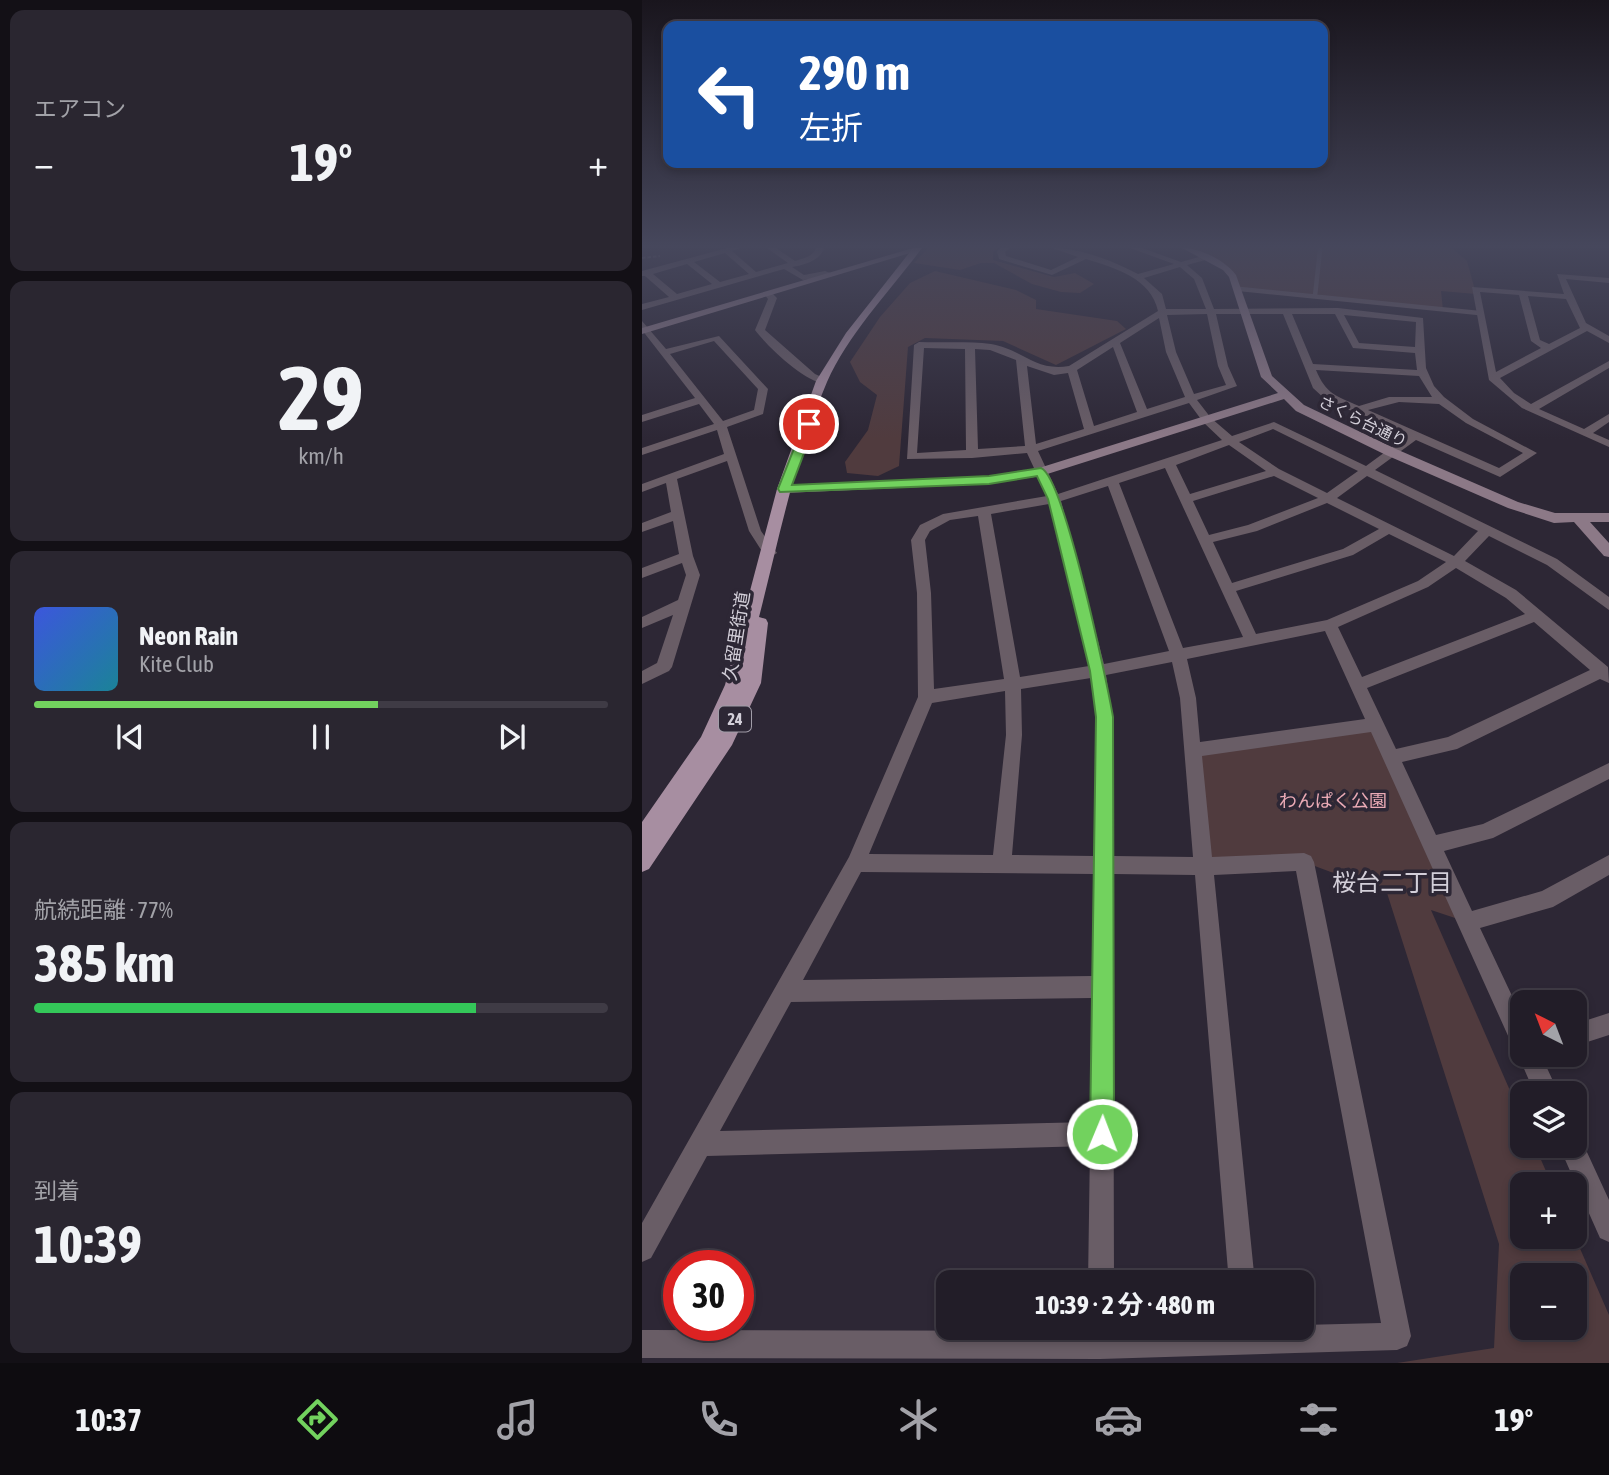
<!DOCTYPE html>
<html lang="ja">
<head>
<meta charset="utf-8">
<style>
	body { margin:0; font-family:"Asap Condensed","Noto Sans JP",sans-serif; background:#2a2630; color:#f1f3f6; height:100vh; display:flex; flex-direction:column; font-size:26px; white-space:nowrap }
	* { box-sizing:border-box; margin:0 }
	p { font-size:23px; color:#a2a2a8 }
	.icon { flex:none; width:38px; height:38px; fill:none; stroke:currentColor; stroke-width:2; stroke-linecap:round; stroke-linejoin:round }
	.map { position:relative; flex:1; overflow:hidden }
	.panel { display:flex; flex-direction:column; gap:10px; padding:10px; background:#131016; width:642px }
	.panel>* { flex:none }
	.hud { position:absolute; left:21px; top:21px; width:665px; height:147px; border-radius:14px; box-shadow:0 4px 10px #0003,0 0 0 2px #3f3b45; background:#1a4fa0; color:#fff; overflow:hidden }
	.needle { width:46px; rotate:318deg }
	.fabs { position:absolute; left:868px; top:990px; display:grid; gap:14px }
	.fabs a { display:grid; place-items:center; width:77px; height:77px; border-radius:14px; background:#221d28; box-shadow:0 4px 10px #0003,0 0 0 2px #3f3b45; font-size:35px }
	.speed { position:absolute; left:21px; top:1250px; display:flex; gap:14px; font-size:35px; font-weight:700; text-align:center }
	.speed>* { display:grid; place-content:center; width:91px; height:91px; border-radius:50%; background:#221d28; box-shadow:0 4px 10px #0003,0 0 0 2px #3f3b45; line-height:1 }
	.speed .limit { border:10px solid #d22; background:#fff; color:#111 }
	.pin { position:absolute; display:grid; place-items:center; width:60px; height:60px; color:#fff; margin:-30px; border:4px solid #fff; border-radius:50%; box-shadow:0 2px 7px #0007 }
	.me { position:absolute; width:77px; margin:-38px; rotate:1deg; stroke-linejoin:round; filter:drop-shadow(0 0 5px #0008) }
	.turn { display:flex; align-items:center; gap:24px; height:147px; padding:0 21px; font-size:32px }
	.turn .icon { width:91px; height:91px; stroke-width:2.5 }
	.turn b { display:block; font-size:49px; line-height:60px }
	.big { font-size:52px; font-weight:700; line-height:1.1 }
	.panel .card { flex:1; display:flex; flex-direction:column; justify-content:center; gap:10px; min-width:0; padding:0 24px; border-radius:14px; background:#2a2630 }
	.panel .dial { align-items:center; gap:0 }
	.dial b { font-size:91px; line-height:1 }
	.song { display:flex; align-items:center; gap:21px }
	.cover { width:84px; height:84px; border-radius:10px; background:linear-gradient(135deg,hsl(230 70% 55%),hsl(190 70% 35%)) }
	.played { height:7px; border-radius:4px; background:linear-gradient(90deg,#72d25e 60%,#3f3b45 60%) }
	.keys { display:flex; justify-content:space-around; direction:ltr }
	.heat { display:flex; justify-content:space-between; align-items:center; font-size:38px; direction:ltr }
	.charge { height:10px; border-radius:5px; background:linear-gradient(90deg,#34c759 77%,#3f3b45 0) }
	.trip { position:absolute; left:294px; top:1270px; width:378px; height:70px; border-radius:14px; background:#221d28; box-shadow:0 4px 10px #0003,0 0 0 2px #3f3b45; font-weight:700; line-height:70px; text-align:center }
	.tab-bar { display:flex; height:112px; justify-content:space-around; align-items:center; background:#0e0c10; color:#a2a2a8 }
	.tab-bar .icon { width:49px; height:49px }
	.tab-bar .selected { color:#72d25e }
	.tab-bar b { font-size:32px; color:#f1f3f6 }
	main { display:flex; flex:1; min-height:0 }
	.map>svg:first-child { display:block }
</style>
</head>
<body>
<main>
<section class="panel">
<div class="card"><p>エアコン</p>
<div class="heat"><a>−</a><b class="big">19°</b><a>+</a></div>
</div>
<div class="card dial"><b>29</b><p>km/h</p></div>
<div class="card">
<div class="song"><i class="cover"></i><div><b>Neon Rain</b><p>Kite Club</p></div></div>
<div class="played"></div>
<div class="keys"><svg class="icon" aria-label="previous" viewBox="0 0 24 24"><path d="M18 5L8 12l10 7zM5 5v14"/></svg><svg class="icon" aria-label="pause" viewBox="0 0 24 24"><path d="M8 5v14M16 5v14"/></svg><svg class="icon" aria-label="next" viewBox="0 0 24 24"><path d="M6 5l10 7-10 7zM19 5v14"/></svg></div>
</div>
<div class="card"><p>航続距離 · 77%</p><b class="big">385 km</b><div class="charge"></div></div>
<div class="card"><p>到着</p><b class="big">10:39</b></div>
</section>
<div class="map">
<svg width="967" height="1363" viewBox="0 0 967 1363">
	<rect width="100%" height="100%" fill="#2d2735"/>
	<path fill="#503b3e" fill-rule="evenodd" d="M286,248H356L351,252V260L412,277L433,273L452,284L438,293L419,292L390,284L352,263H339L318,270L272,263Z
		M544,248H810L825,261L834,294L799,291L801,310L598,289L584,268Z
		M293,271L374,290L394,300V309L475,321L484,329L414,365L361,341L283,338L266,347L257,466L236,476L205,473L203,462L226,430L235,395L218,382L208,362L238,317L268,283Z
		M734,724L825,922L789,910L880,1118V1146H893L910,1185H880V1237H933L967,1315V1363H755L852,1348L857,1244L745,893L662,862L563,866L553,750ZM880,1276H933V1328H880Z"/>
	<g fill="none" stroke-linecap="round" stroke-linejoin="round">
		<path stroke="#68626f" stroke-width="2" stroke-dasharray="3.5 2" stroke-linecap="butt" d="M0,258L18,256"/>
		<path stroke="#695d66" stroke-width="4.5" d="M598,289L837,313
			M673,296L678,250"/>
		<path fill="#695d66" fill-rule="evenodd" d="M85,248H98L90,251L114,272L146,263L125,248H134L153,261C162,258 171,257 174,248H182C178,261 162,265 150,267L162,275L183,271L194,275L161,280L142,269L0,310V304L27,297L3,276H0V271ZM83,253L107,274L78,282L52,262ZM45,264L70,284L35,294L11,274Z
			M358,248H367L363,252L364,256L409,270L436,257L410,248C439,248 471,261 496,274L532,264L488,248H500L539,262L564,255L567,259L545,265L560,278L572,309L696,308L781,318L784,368L792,386L802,397L831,419L895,453L858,477L774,440L733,470L915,559L967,597V610L905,565L847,536L823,561L874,590L966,667L967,683L958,679L815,749L760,762L794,835L841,824L967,763V779L851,838L802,851L830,911L900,891L967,855V875L911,907L838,928L880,1017V1055H899L917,1094H893L876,1055L877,1051L872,1049L729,732L560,756L570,857L662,853L669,856L672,862L769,1336L765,1346L755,1350L458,1359L0,1358V1330L458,1331L660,1328V1325L739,1323L654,871L572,875L613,1283H587L553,875L471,874L472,1283H446L448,1146L65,1156L9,1258L0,1262V1223L207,857L276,697L275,593L269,540L278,525L301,514L405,496L385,453L330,458L265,459L272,345L277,342C301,343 326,341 349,344C380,349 393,372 427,366L516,311C509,278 473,268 444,259L410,275L357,259L355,251ZM538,267L552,279L564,309H524L520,294L502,278ZM565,314L576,366L584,385L552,394L534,352L525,315ZM574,314H641L671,388L683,399L765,436L724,466L632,422L590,436L569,418L555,400L595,386L586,366ZM650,314H693L711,348L773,353L775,370L671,364ZM702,315L774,322L773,347L717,343ZM517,318L524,352L543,397L505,409L478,343ZM471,347L495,412L452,426L435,370ZM282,348L323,349L324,450L275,453ZM333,349L348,350L374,360L383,446L336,449ZM385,366L412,375L426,373L442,429L394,444ZM674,370L777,376L790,397H747L717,406C694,396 684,394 674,370ZM757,402L797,404L824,423L881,453L857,468L726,410ZM547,403L561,422L580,440L416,494L396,451ZM631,429L716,471L685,493L637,469L597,442ZM587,445L624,471L548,494L534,465ZM523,468L601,637L541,648L477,483ZM632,476L676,498L606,525L567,535L551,501ZM725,476L836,531L812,556L695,498ZM466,486L527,651L462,664L419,501ZM685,503L737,529L701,549L590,583L571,542L615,531ZM407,504L447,666L378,677L349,514ZM336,516L362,679L292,689L289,593L283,540L288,531L308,520ZM747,534L804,562L776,581L685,620L614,634L594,591L711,555ZM814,568L864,598L883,614L720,677L696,627L786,587ZM892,622L948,670L806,737L754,749L725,688ZM683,631L723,719L558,742L554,698L545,659ZM530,662L538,698L551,857L471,856L470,717L464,675ZM449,678L454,717L452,856L370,855L380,735L379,689ZM363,691L364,735L351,855L227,854L290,703ZM219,872L452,874L450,976L161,980ZM450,998L448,1122L78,1131L149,1002Z
			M915,274L967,278V283L924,279L944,323L967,336V343L945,331L858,378L872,393L889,404L967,361V368L897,409L942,429L967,414V422L951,433L967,440V447L880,408L847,380L830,287L922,294ZM838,292L877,295L889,341L899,348L854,372ZM886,296L924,299L938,328L907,344L898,340Z
			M123,292H129L135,298L123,330L173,374L184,379V383C165,385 124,345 113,330L126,299L122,294Z
			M0,321L24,349L77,336L126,389L121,414L85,427L119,531L135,553L128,557L123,556L107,531L85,461L35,479L51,556L58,575L30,667L27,671L0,684V671L15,663L31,615L0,628V617L36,600L44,575L40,563L0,578V568L37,554L31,521L0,532V523L29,512L24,483L0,492V484L82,454L75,430L0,455V448L72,424L57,404L0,422V415L53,398L0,330ZM72,341L116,389L112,410L81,421L28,354Z
			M967,1013V1035L933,1046V1024Z
			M933,1135L938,1137L967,1200V1242L958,1238L917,1146H933Z"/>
		<path fill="#8c7987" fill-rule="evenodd" d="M271,248L278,250L0,334V328Z
			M540,248C558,248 583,260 594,275L630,376L662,405L754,449L876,502L913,513H967V522H948L967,543V557L962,556L932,522L912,523L866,508L744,455L654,411L642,399L399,476L347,484L142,493L135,489L142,485L347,476L397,468L636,393L619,377L587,277L581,270Z"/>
		<path fill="#a78ea1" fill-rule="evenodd" d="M271,248H280C248,291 207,333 185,382C153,457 137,539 117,617L124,619L126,623L119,683L90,745L7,869L0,872V822L59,737L83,685L135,489L174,381L204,333Z"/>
	</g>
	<linearGradient id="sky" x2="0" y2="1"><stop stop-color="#19151d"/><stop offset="0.56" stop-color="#46475c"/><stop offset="1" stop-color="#46475c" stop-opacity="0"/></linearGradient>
	<rect width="967" height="439" fill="url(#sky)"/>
	<path fill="#72d25e" stroke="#4a883d" stroke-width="2" d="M163,421L173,424L150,485L347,476L399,468C422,477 465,682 471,717L472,1134L469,1143L460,1146L452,1143L448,1134L454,717L448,671L406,499L395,476L347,484L138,492L136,489Z"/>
	<g text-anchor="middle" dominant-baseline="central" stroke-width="7" stroke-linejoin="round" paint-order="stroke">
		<g font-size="16" fill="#d3cfd9" stroke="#2d2735">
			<text transform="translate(721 421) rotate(26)">さくら台通り</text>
		</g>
		<rect fill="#2d2735" stroke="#a19da8" stroke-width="2" x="77" y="706.5" width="32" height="25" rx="5"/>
		<g font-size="16" font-weight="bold" fill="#d3cfd9">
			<text x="93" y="719">24</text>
		</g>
		<g font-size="18" fill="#d3cfd9" stroke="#2d2735">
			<text transform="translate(94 636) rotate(-81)">久留里街道</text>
		</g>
		<g font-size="18" fill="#eaaab5" stroke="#2d2735">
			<text x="691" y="800">わんぱく公園</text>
		</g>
		<g font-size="24" fill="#d3cfd9" stroke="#2d2735">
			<text x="750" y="882">桜台二丁目</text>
		</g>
	</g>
</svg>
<div class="fabs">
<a><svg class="needle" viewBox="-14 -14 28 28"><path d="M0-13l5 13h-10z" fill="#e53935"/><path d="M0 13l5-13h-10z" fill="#a2a2a8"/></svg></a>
<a><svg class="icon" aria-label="layers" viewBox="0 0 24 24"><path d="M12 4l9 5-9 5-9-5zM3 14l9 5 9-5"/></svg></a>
<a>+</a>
<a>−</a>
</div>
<div class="speed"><div class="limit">30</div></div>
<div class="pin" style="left:167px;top:424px;background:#d93025"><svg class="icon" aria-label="arrive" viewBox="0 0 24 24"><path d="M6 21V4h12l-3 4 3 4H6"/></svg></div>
<svg class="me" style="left:460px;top:1134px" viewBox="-20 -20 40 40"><circle r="17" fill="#72d25e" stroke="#fff" stroke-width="3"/><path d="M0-11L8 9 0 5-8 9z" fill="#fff"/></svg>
<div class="trip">10:39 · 2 分 · 480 m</div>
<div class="hud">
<div class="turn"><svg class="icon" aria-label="left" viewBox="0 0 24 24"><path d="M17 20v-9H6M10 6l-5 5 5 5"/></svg><div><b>290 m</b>左折</div></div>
</div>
</div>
</main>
<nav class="tab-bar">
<b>10:37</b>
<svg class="icon selected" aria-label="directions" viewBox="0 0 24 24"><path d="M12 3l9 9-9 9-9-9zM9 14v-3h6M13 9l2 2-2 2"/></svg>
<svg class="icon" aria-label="music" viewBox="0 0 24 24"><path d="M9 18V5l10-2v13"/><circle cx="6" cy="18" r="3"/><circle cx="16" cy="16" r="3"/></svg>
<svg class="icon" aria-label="phone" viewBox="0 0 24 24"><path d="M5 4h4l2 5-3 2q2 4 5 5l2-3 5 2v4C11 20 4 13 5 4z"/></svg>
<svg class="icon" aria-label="climate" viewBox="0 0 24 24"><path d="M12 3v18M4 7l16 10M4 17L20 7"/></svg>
<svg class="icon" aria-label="car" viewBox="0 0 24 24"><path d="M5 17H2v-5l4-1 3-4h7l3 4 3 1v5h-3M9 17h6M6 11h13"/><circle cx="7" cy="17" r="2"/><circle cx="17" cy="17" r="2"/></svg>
<svg class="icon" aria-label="filters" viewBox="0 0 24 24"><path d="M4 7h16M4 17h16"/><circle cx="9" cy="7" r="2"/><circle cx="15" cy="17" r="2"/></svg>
<b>19°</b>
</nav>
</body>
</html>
